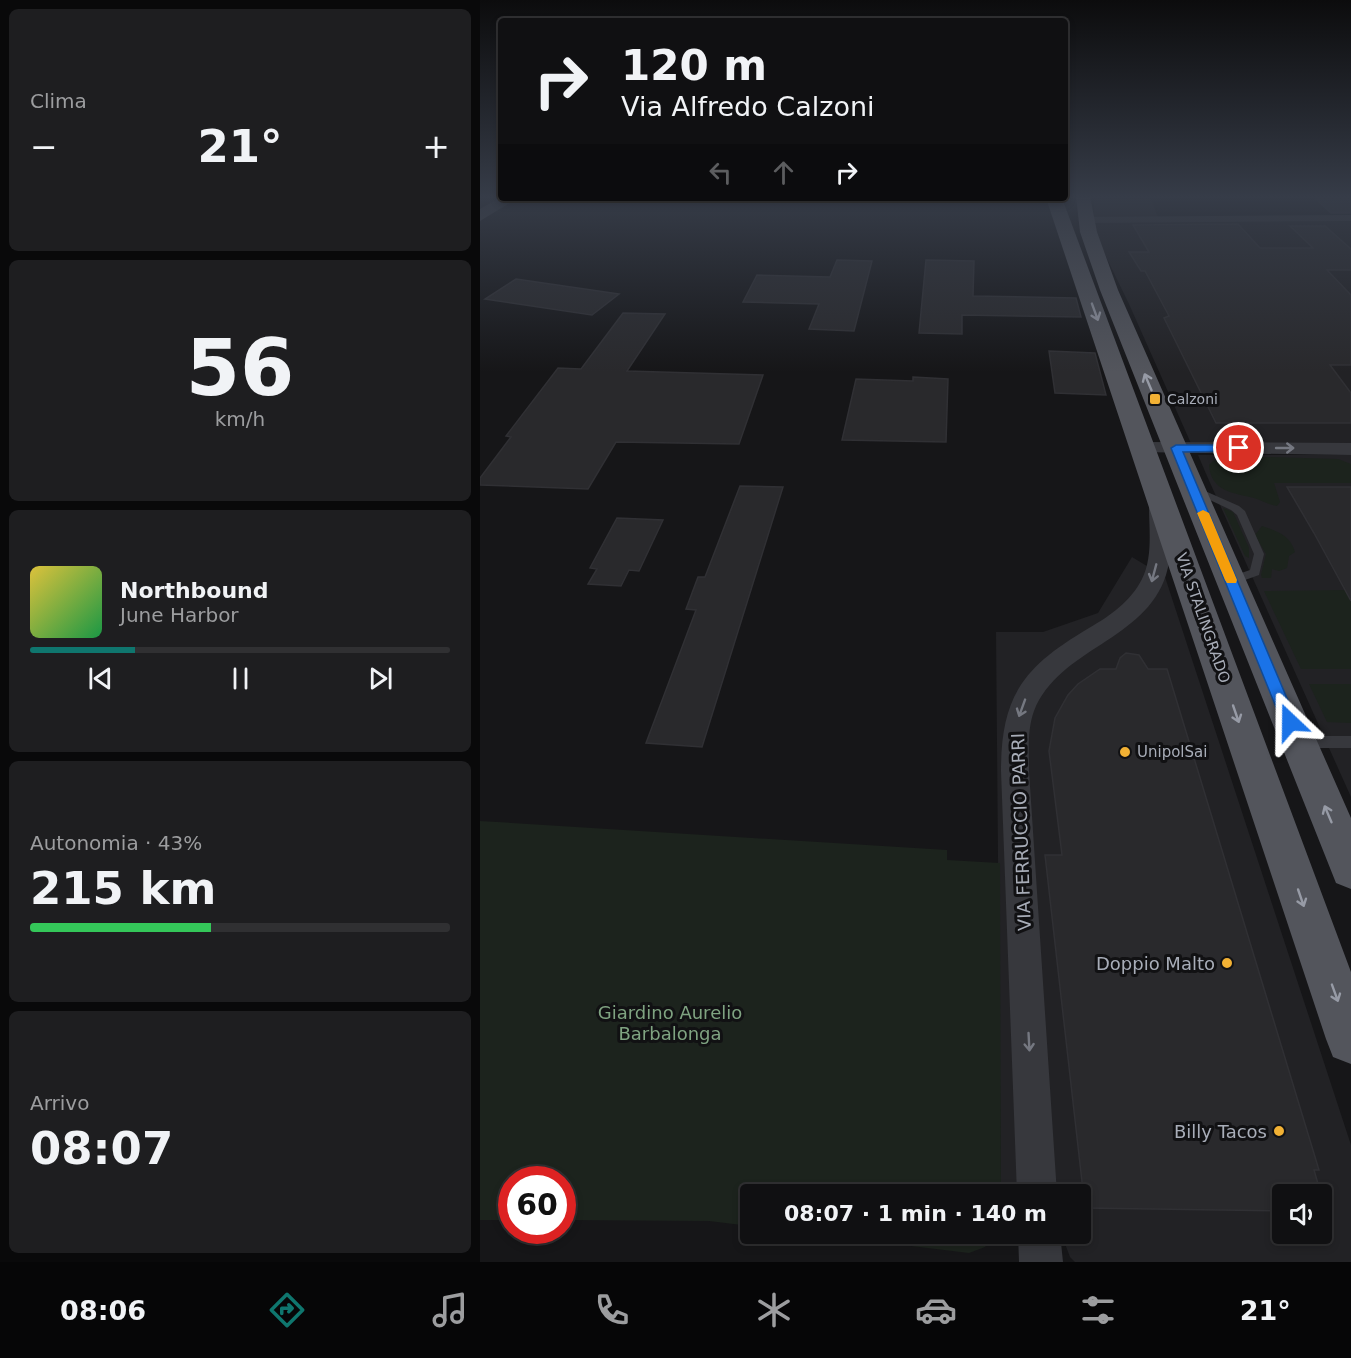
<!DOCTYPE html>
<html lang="it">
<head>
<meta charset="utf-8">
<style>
	body { margin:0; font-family:"DejaVu Sans",sans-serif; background:#1e1e20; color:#f1f3f6; height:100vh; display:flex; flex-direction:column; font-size:22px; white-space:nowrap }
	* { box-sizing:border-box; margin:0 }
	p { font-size:20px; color:#9c9d9f }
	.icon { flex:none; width:33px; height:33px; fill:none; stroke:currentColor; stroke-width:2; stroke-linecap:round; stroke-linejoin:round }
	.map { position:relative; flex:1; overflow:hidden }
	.sheet { display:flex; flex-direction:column; gap:9px; padding:9px; background:#09090a; width:480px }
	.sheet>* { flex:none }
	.guide { position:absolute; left:18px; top:18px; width:570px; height:183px; border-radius:6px; box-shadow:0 3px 9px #0003,0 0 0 2px #303032; background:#101012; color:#f1f3f6; overflow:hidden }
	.controls { position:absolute; left:792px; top:1184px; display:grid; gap:12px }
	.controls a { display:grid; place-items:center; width:60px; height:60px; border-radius:6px; background:#101012; box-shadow:0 3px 9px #0003,0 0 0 2px #303032; font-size:30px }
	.speed { position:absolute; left:18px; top:1166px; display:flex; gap:12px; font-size:30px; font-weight:700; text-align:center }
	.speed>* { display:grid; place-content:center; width:78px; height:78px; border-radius:50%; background:#101012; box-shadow:0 3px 9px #0003,0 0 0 2px #303032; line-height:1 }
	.speed .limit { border:9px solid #d22; background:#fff; color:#111 }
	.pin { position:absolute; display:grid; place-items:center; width:51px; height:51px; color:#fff; margin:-26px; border:3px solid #fff; border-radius:50%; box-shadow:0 2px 6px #0007 }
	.me { position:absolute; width:66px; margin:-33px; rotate:337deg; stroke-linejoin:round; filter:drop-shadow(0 0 4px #0008) }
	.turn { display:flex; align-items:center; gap:21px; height:126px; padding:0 24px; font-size:27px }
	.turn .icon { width:78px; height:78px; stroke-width:2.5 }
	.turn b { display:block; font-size:42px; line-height:51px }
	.lanes { display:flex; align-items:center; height:57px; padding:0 24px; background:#0003; justify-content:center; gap:30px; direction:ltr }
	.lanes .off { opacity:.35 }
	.big { font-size:45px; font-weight:600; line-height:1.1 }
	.sheet .card { flex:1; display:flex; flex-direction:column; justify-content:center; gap:9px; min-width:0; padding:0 21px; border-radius:9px; background:#1e1e20 }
	.sheet .dial { align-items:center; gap:0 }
	.dial b { font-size:78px; line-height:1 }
	.song { display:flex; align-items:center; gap:18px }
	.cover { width:72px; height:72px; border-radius:9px; background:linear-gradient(135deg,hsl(50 70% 55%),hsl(140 70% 35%)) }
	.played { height:6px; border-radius:3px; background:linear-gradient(90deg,#0f766e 25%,#303032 25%) }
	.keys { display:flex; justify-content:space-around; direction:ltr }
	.heat { display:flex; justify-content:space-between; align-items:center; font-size:33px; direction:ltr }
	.charge { height:9px; border-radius:4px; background:linear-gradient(90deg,#34c759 43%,#303032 0) }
	.trip { position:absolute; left:260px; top:1184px; width:351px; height:60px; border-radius:6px; background:#101012; box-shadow:0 3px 9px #0003,0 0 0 2px #303032; font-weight:600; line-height:60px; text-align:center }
	.tab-bar { display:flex; height:96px; justify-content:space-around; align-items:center; background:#060607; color:#9c9d9f }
	.tab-bar .icon { width:42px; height:42px }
	.tab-bar .current { color:#0f766e }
	.tab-bar b { font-size:27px; color:#f1f3f6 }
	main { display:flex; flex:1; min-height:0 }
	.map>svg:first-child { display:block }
</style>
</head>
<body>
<main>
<section class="sheet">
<div class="card"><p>Clima</p>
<div class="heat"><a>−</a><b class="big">21°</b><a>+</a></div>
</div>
<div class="card dial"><b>56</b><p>km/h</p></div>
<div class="card">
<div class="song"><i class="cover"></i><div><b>Northbound</b><p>June Harbor</p></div></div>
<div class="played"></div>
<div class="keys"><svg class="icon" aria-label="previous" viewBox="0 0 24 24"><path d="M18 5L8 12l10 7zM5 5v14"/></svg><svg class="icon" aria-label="pause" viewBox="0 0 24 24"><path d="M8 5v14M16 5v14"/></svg><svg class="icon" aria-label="next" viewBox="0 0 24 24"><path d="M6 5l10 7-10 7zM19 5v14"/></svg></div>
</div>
<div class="card"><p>Autonomia · 43%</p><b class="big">215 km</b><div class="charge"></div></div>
<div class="card"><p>Arrivo</p><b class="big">08:07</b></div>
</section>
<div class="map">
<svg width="871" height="1262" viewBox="0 0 871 1262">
	<rect width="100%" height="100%" fill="#161618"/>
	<path fill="#222225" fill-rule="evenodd" d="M614,196H670L678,218L871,220V449L713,448L649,304L614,232Z
		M718,455H871V797L727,476Z
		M652,557L685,577L871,1145V1262H595L590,1257L581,1233H600V1194H521L516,632H563L618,613ZM802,1194H842V1233H802Z"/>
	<path fill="#1c231d" d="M751,456L858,459L871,464V483H794L800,502L797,506C788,505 782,500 774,498C754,493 731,492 729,465L733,461Z
		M743,508L753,512L769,548V558L765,556Z
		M782,526C797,531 810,535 815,552L809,556L807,568L799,571L792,569L791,578H782L781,575L786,554L775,535Z
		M868,590L871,596V669H821L784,591Z
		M829,684H871V723L847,722Z
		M0,821L467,850V860L520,863L521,1194H270V1226L229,1221L83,1220L82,1179H32L31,1220H0Z
		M324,1233H516L505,1247L489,1253Z"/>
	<path fill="#29292c" stroke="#303034" stroke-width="1.5" d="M833,196H871V213H851Z
		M758,224L780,248H833L810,226H845L871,249V270H847L871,295V365H850L871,393V423H736L684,318L689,316L665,271H661L649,252H669L653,225Z
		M357,260L392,261L374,331L329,329L339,304L263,302L277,275L350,277Z
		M446,260L494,261L493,296L596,298L601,317L482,315V334L439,333Z
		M36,279L139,294L112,315L5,299Z
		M143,313L185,314L147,371L283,375L259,444L136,442L108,489L0,485V478L31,437L26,436L78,368L101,369Z
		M569,351L615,353L626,395L575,393Z
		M433,377L468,379L466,442L362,440L376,379L433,381Z
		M260,486L303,487L222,747L166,743L216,610L206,609L218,577H225Z
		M807,487H871V601L834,533Z
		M137,518L183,520L159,571L149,570L141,586L108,584L117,569L110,568Z
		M646,653L659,655L668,669H687L839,1170H834L841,1194H802V1211L605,1208L565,855H582L569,751L575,718L588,695L598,684L620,669H636L640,658Z"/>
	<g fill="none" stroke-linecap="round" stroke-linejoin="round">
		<path fill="#37383d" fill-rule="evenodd" d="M716,487L759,506L765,511L784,554L779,575L751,585L747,584L745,581L747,578L770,570L774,554L757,515L751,510L713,492V488Z
			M822,736H871V748H822L817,746L815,742L817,738Z"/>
		<path fill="#37383d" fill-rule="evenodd" d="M871,215V221L604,223L598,220L604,217Z
			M663,442L871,443V455L656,452L654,448L656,444Z
			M679,499L686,501L689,506C690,529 693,553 686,575C665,641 579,648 554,711C547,730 549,752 549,771L577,1194H537L521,771C521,694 545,666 609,628C630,616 651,601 662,579C673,557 669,529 669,506L672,501Z
			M538,1233H580L583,1262H539Z"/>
		<path fill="#45474d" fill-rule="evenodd" d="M21,197L38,198L0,221V209Z"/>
		<path fill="#53555c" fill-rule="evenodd" d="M596,196H610L617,232L638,290L871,818V889L856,883L620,290L600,232Z
			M566,198H582L871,972V1064L853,1057L846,1039Z"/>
	</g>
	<defs><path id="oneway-shaft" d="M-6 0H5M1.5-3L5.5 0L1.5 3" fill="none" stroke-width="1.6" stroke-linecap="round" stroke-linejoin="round" transform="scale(1.5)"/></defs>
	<g stroke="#979ba6">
		<use href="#oneway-shaft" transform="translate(615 312) rotate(70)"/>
		<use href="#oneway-shaft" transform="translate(668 382) rotate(-113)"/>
		<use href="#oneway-shaft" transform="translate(756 714) rotate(71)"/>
		<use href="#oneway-shaft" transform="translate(848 814) rotate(-113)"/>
		<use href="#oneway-shaft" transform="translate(821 898) rotate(71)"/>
		<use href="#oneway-shaft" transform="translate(855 993) rotate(70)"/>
	</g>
	<g stroke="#757881">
		<use href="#oneway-shaft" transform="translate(805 448)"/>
		<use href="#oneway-shaft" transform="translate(674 573) rotate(105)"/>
		<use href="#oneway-shaft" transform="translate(542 708) rotate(110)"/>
		<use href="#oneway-shaft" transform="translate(549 1042) rotate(87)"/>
	</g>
	<linearGradient id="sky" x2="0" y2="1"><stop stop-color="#0c0c0d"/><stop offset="0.53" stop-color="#363c48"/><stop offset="1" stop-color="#363c48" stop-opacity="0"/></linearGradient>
	<rect width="871" height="372" fill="url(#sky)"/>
	<path fill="#1a73e8" stroke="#114b97" stroke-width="1.5" d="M759,445L762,446V451L703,452L817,722L815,726L810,728L804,726L802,722L691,448L696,445Z"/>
	<path fill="#f59e0b" d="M723,510L729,513L757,580L756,583H747L745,580L717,513Z"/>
	<g fill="#f2b134" stroke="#111113" stroke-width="2">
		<rect x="669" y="393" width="12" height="12" rx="3"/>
		<circle cx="645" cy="752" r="6"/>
		<circle cx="747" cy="963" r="6"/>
		<circle cx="799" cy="1131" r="6"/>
	</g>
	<g text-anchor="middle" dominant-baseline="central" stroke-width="6" stroke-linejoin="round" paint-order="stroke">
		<g font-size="14" fill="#a8adb8" stroke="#111113" text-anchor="start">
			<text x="687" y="399">Calzoni</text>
		</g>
		<g font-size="15" fill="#a8adb8" stroke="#111113">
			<text transform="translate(723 618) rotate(71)">VIA STALINGRADO</text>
		</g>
		<g font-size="15" fill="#a8adb8" stroke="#111113" text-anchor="start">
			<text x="657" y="752">UnipolSai</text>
		</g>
		<g font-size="18" fill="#a8adb8" stroke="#111113">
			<text transform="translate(541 832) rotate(-92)">VIA FERRUCCIO PARRI</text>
		</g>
		<g font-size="18" fill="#a8adb8" stroke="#111113" text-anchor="end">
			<text x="735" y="963">Doppio Malto</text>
			<text x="787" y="1131">Billy Tacos</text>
		</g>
		<g font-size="18" fill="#7fa381" stroke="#111113">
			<text x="190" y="1012">Giardino Aurelio<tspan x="190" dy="21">Barbalonga</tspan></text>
		</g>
	</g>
</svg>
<div class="controls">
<a><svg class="icon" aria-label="sound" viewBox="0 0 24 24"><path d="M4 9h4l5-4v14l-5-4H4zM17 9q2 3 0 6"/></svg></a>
</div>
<div class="speed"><div class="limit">60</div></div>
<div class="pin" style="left:759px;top:448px;background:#d93025"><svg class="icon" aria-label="arrive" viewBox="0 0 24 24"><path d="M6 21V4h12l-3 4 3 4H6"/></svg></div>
<svg class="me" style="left:810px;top:722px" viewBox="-20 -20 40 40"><path d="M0-17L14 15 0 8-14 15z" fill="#1a73e8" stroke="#fff" stroke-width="4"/></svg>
<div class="trip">08:07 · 1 min · 140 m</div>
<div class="guide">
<div class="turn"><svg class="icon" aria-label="right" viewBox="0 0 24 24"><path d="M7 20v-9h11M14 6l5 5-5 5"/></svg><div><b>120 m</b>Via Alfredo Calzoni</div></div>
<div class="lanes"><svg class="icon off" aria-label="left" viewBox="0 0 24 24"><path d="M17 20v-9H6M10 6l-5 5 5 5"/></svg><svg class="icon off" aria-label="ahead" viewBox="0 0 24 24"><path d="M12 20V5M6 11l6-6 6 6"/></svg><svg class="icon" aria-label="right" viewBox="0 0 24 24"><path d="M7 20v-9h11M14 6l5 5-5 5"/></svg></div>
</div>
</div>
</main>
<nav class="tab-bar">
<b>08:06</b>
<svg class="icon current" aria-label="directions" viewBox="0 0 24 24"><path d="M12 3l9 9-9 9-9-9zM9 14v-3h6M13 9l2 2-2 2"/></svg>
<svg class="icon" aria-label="music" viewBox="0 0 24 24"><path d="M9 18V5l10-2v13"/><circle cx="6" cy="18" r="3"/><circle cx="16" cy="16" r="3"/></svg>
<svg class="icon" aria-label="phone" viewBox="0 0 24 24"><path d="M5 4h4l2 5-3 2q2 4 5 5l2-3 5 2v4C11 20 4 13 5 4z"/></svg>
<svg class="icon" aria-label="climate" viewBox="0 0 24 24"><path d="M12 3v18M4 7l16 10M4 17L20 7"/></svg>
<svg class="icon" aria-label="car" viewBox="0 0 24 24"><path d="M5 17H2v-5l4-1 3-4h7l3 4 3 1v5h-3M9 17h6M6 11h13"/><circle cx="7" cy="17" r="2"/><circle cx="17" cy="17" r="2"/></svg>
<svg class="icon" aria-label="filters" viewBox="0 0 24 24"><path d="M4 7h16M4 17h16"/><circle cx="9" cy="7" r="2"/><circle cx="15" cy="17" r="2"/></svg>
<b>21°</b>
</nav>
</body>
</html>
